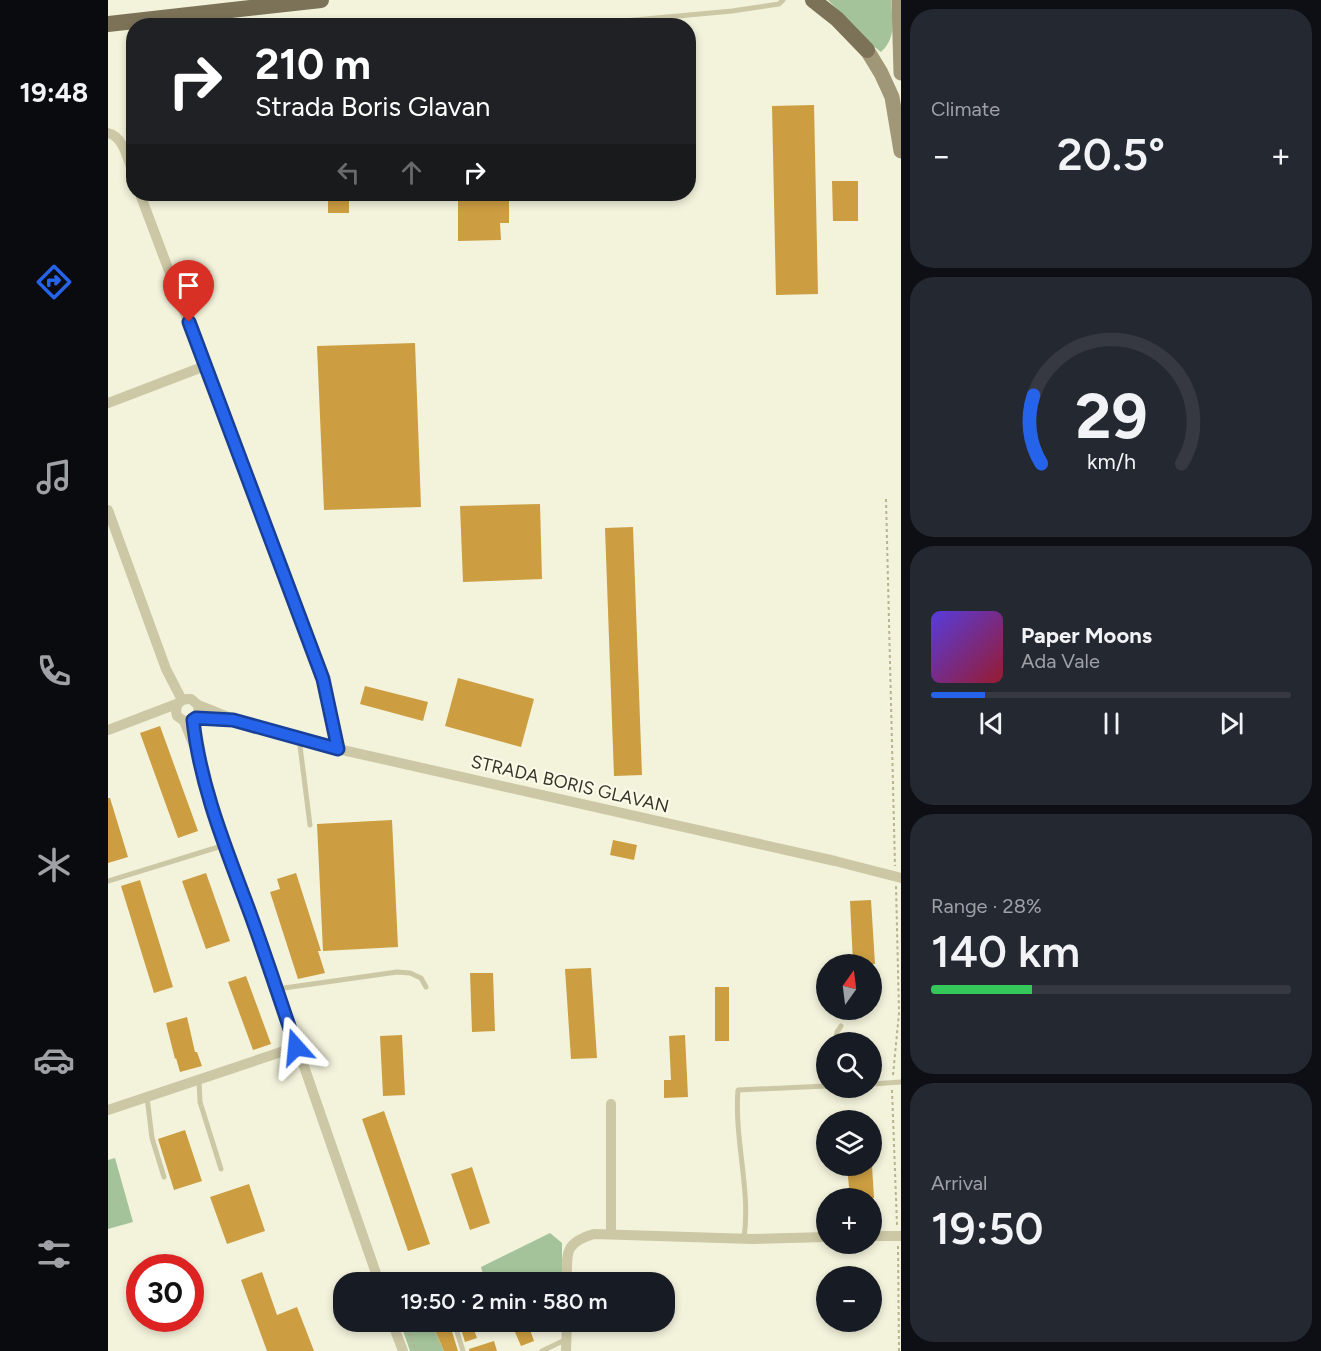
<!DOCTYPE html>
<html lang="en">
<head>
<meta charset="utf-8">
<style>
	body { margin:0; font-family:Figtree,sans-serif; background:#242831; color:#f1f3f6; height:100vh; display:flex; flex-direction:column; font-size:22px; white-space:nowrap }
	* { box-sizing:border-box; margin:0 }
	p { font-size:20px; color:#9ea1a6 }
	.icon { flex:none; width:33px; height:33px; fill:none; stroke:currentColor; stroke-width:2; stroke-linecap:round; stroke-linejoin:round }
	.map { position:relative; flex:1; overflow:hidden }
	.drawer { display:flex; flex-direction:column; gap:9px; padding:9px; background:#0d0f14; width:420px }
	.drawer>* { flex:none }
	.banner { position:absolute; left:18px; top:18px; width:570px; height:183px; border-radius:24px; box-shadow:0 3px 9px #0003; background:#202124; color:#fff; overflow:hidden }
	.needle { width:39px; rotate:14deg }
	.fabs { position:absolute; left:708px; top:954px; display:grid; gap:12px }
	.fabs a { display:grid; place-items:center; width:66px; height:66px; border-radius:50%; background:#171b24; box-shadow:0 3px 9px #0003; font-size:30px }
	.speed { position:absolute; left:18px; top:1254px; display:flex; gap:12px; font-size:30px; font-weight:700; text-align:center }
	.speed>* { display:grid; place-content:center; width:78px; height:78px; border-radius:50%; background:#171b24; box-shadow:0 3px 9px #0003; line-height:1 }
	.speed .limit { border:9px solid #d22; background:#fff; color:#111 }
	.pin { position:absolute; display:grid; place-items:center; width:51px; height:51px; color:#fff; margin:-62px -26px; border-radius:50% 50% 50% 0; rotate:-45deg; box-shadow:0 0 6px #0007 }
	.pin .icon { rotate:45deg }
	.me { position:absolute; width:66px; margin:-33px; rotate:342deg; stroke-linejoin:round; filter:drop-shadow(0 0 4px #0008) }
	.turn { display:flex; align-items:center; gap:21px; height:126px; padding:0 30px; font-size:27px }
	.turn .icon { width:78px; height:78px; stroke-width:2.5 }
	.turn b { display:block; font-size:42px; line-height:51px }
	.lanes { display:flex; align-items:center; height:57px; padding:0 30px; background:#0003; justify-content:center; gap:30px; direction:ltr }
	.lanes .off { opacity:.35 }
	.big { font-size:45px; font-weight:600; line-height:1.1 }
	.drawer .card { flex:1; display:flex; flex-direction:column; justify-content:center; gap:9px; min-width:0; padding:0 21px; border-radius:24px; background:#242831 }
	.drawer .dial { align-items:center; gap:0 }
	.dial svg { height:156px; overflow:visible; fill:none; stroke:#363941; stroke-width:7; stroke-linecap:round; text-anchor:middle }
	.dial text { fill:#f1f3f6; stroke:none }
	.song { display:flex; align-items:center; gap:18px }
	.cover { width:72px; height:72px; border-radius:9px; background:linear-gradient(135deg,hsl(250 70% 55%),hsl(350 70% 35%)) }
	.played { height:6px; border-radius:3px; background:linear-gradient(90deg,#2563eb 15%,#363941 15%) }
	.keys { display:flex; justify-content:space-around; direction:ltr }
	.heat { display:flex; justify-content:space-between; align-items:center; font-size:33px; direction:ltr }
	.charge { height:9px; border-radius:4px; background:linear-gradient(90deg,#34c759 28%,#363941 0) }
	.trip { position:absolute; left:225px; top:1272px; width:342px; height:60px; border-radius:24px; background:#171b24; box-shadow:0 3px 9px #0003; font-weight:600; line-height:60px; text-align:center }
	main { display:flex; flex:1; min-height:0 }
	.tabs { display:flex; flex-direction:column; width:108px; justify-content:space-around; align-items:center; background:#090b0e; color:#9ea1a6 }
	.tabs .icon { width:42px; height:42px }
	.tabs .active { color:#2563eb }
	.tabs b { font-size:27px; color:#f1f3f6 }
	.map>svg:first-child { display:block }
</style>
</head>
<body>
<main>
<nav class="tabs">
<b>19:48</b>
<svg class="icon active" aria-label="directions" viewBox="0 0 24 24"><path d="M12 3l9 9-9 9-9-9zM9 14v-3h6M13 9l2 2-2 2"/></svg>
<svg class="icon" aria-label="music" viewBox="0 0 24 24"><path d="M9 18V5l10-2v13"/><circle cx="6" cy="18" r="3"/><circle cx="16" cy="16" r="3"/></svg>
<svg class="icon" aria-label="phone" viewBox="0 0 24 24"><path d="M5 4h4l2 5-3 2q2 4 5 5l2-3 5 2v4C11 20 4 13 5 4z"/></svg>
<svg class="icon" aria-label="climate" viewBox="0 0 24 24"><path d="M12 3v18M4 7l16 10M4 17L20 7"/></svg>
<svg class="icon" aria-label="car" viewBox="0 0 24 24"><path d="M5 17H2v-5l4-1 3-4h7l3 4 3 1v5h-3M9 17h6M6 11h13"/><circle cx="7" cy="17" r="2"/><circle cx="17" cy="17" r="2"/></svg>
<svg class="icon" aria-label="filters" viewBox="0 0 24 24"><path d="M4 7h16M4 17h16"/><circle cx="9" cy="7" r="2"/><circle cx="15" cy="17" r="2"/></svg>
</nav>
<div class="map">
<svg width="793" height="1351" viewBox="0 0 793 1351">
	<rect width="100%" height="100%" fill="#f3f2db"/>
	<path fill="#a4c39a" d="M720,0H783C784,21 789,37 773,52L764,45Z
		M7,1158L25,1222L0,1229V1160Z
		M442,1233L454,1243V1282H377L373,1267Z
		M292,1322H326L327,1324L324,1325L336,1351H302Z"/>
	<path fill="#cc9e41" d="M706,105L710,294L668,295L664,106Z
		M724,181H750V221H725Z
		M220,194H241V213H220Z
		M350,194H401V223H392L393,240L350,241Z
		M101,270L106,284L88,290L83,274Z
		M307,343L313,507L216,510L209,346Z
		M432,504L434,579L355,582L352,506Z
		M525,527L534,775L506,776L497,528Z
		M350,678L426,699L413,747L337,726Z
		M257,686L320,702L315,721L252,704Z
		M52,726L90,831L70,838L32,733Z
		M0,798H2L20,857L0,863Z
		M284,820L290,947L215,951L209,824Z
		M505,840L529,845L526,860L502,855Z
		M98,873L122,941L98,949L74,881Z
		M188,873L213,951H210L217,973L190,979L162,892L172,889L169,879Z
		M32,880L65,987L46,993L13,886Z
		M763,900L767,964H745L742,901Z
		M483,968L489,1058L463,1059L457,969Z
		M362,973H385L387,1031L364,1032Z
		M138,976L163,1044L145,1050L120,982Z
		M607,987H621V1041H607Z
		M79,1017L87,1052H89L94,1066L72,1072L68,1058L67,1059L58,1023Z
		M294,1035L297,1095L275,1096L272,1036Z
		M577,1035L580,1097L556,1098V1080H563L561,1036Z
		M276,1111L322,1244L300,1251L254,1119Z
		M77,1130L94,1181L66,1190L50,1139Z
		M739,1166H764L766,1198H742Z
		M364,1167L382,1223L362,1230L343,1174Z
		M141,1184L157,1231L119,1244L102,1197Z
		M154,1272L169,1315L189,1307L206,1351H159L133,1280Z
		M326,1322H341L350,1351H336L324,1324H327Z
		M351,1322H363L369,1338L357,1342Z
		M421,1327L426,1341L413,1346L407,1332Z
		M386,1341L389,1351H361V1349Z"/>
	<g fill="none" stroke-linecap="round" stroke-linejoin="round">
		<path stroke="#b8b291" stroke-width="2" stroke-dasharray="3 3" stroke-linecap="butt" d="M778,499L787,866
			M785,1075L791,1013L788,886
			M784,1090L789,1225
			M790,1246L791,1351
			M297,1322L308,1351"/>
		<path stroke="#ccc8a6" stroke-width="5" d="M462,26L624,11L671,4L675,0
			M191,738L202,825
			M0,881L117,845
			M169,989L289,972L302,973L313,978L318,987
			M727,1042L729,1032L733,1026
			M91,1080L92,1102L113,1169
			M764,1084L793,1082
			M39,1097L44,1138L56,1177
			M636,1238C643,1189 626,1140 630,1090L718,1086
			M346,1322L355,1351
			M434,1351L459,1339"/>
		<path stroke="#ccc8a6" stroke-width="10" d="M0,133C17,137 20,162 26,176
			M32,194L215,679L230,749
			M0,403L97,366
			M0,510L58,669L74,700
			M90,705L91,714L85,720L76,721L69,716C66,705 72,698 83,699L90,705L135,723L230,749L727,861L793,878
			M76,721L88,751L117,845L160,963L271,1282
			M0,730L71,703
			M503,1104V1234
			M0,1110L188,1047
			M764,1236H793
			M459,1282C459,1254 455,1243 486,1234L644,1239L718,1237
			M284,1322L295,1351
			M458,1351L459,1322"/>
		<path stroke="#a09778" stroke-width="15" d="M791,0L793,73
			M759,50L773,73L784,97L793,151"/>
		<path stroke="#7b7258" stroke-width="16" d="M705,0L729,19L759,50
			M0,24L213,0"/>
	</g>
	<g fill="none" stroke-linecap="round" stroke-linejoin="round">
		<defs>
			<path id="route" d="M81,322L215,679L230,749L125,720L88,718L85,720C92,787 119,851 142,913C158,957 173,1002 188,1047"/>
		</defs>
		<use href="#route" stroke="#184099" stroke-width="15"/>
		<use href="#route" stroke="#2563eb" stroke-width="10"/>
	</g>
	<g text-anchor="middle" dominant-baseline="central" stroke-width="4.5" stroke-linejoin="round" paint-order="stroke">
		<g font-size="18" fill="#383428" stroke="#fafae8">
			<text transform="translate(462 784) rotate(13)">STRADA BORIS GLAVAN</text>
		</g>
	</g>
</svg>
<div class="fabs">
<a><svg class="needle" viewBox="-14 -14 28 28"><path d="M0-13l5 13h-10z" fill="#e53935"/><path d="M0 13l5-13h-10z" fill="#9ea1a6"/></svg></a>
<a><svg class="icon" aria-label="search" viewBox="0 0 24 24"><circle cx="10" cy="10" r="6"/><path d="M15 15l6 6"/></svg></a>
<a><svg class="icon" aria-label="layers" viewBox="0 0 24 24"><path d="M12 4l9 5-9 5-9-5zM3 14l9 5 9-5"/></svg></a>
<a>+</a>
<a>−</a>
</div>
<div class="speed"><div class="limit">30</div></div>
<div class="pin" style="left:81px;top:322px;background:#d93025"><svg class="icon" aria-label="arrive" viewBox="0 0 24 24"><path d="M6 21V4h12l-3 4 3 4H6"/></svg></div>
<svg class="me" style="left:188px;top:1047px" viewBox="-20 -20 40 40"><path d="M0-17L14 15 0 8-14 15z" fill="#2563eb" stroke="#fff" stroke-width="4"/></svg>
<div class="trip">19:50 · 2 min · 580 m</div>
<div class="banner">
<div class="turn"><svg class="icon" aria-label="right" viewBox="0 0 24 24"><path d="M7 20v-9h11M14 6l5 5-5 5"/></svg><div><b>210 m</b>Strada Boris Glavan</div></div>
<div class="lanes"><svg class="icon off" aria-label="left" viewBox="0 0 24 24"><path d="M17 20v-9H6M10 6l-5 5 5 5"/></svg><svg class="icon off" aria-label="ahead" viewBox="0 0 24 24"><path d="M12 20V5M6 11l6-6 6 6"/></svg><svg class="icon" aria-label="right" viewBox="0 0 24 24"><path d="M7 20v-9h11M14 6l5 5-5 5"/></svg></div>
</div>
</div>
<section class="drawer">
<div class="card"><p>Climate</p>
<div class="heat"><a>−</a><b class="big">20.5°</b><a>+</a></div>
</div>
<div class="card dial"><svg viewBox="0 0 100 80">
<path d="M14 69A42 42 0 1 1 86 69"/>
<path d="M14 69A42 42 0 0 1 10 34" stroke="#2563eb"/>
<text x="50" y="56" font-size="32" font-weight="700">29</text>
<text x="50" y="72" font-size="11">km/h</text>
</svg></div>
<div class="card">
<div class="song"><i class="cover"></i><div><b>Paper Moons</b><p>Ada Vale</p></div></div>
<div class="played"></div>
<div class="keys"><svg class="icon" aria-label="previous" viewBox="0 0 24 24"><path d="M18 5L8 12l10 7zM5 5v14"/></svg><svg class="icon" aria-label="pause" viewBox="0 0 24 24"><path d="M8 5v14M16 5v14"/></svg><svg class="icon" aria-label="next" viewBox="0 0 24 24"><path d="M6 5l10 7-10 7zM19 5v14"/></svg></div>
</div>
<div class="card"><p>Range · 28%</p><b class="big">140 km</b><div class="charge"></div></div>
<div class="card"><p>Arrival</p><b class="big">19:50</b></div>
</section>
</main>
</body>
</html>
